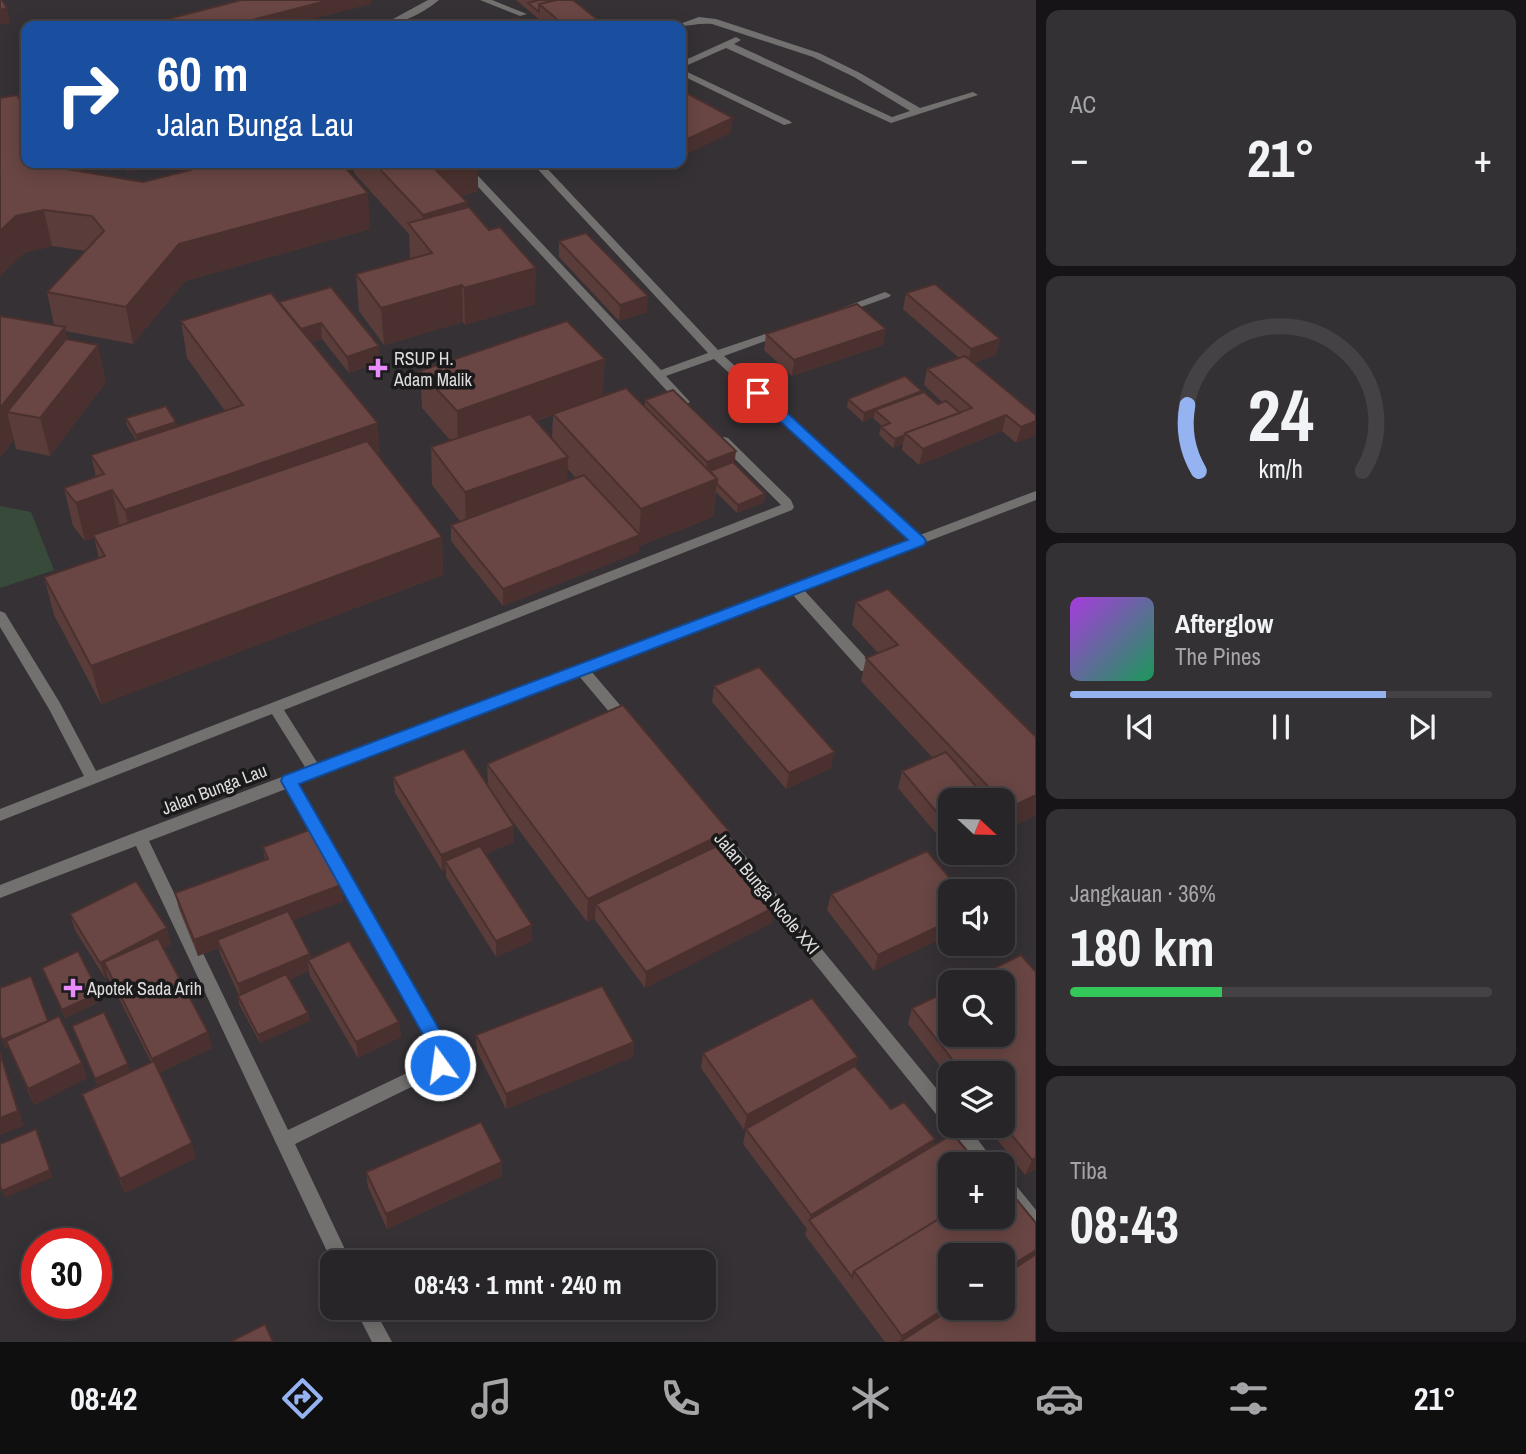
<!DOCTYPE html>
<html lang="id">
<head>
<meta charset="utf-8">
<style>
	body { margin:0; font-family:"Archivo Narrow",sans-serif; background:#343134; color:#f1f3f6; height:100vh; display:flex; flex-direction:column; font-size:26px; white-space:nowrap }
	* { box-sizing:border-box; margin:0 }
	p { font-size:23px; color:#a5a5a8 }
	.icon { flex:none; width:38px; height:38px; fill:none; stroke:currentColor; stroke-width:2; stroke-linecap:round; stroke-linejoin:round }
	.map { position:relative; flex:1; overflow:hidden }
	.sheet { display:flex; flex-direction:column; gap:10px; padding:10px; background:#161416; width:490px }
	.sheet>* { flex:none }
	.hud { position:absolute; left:21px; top:21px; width:665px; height:147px; border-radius:14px; box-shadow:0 4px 18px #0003,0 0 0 2px #444245; background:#1a4fa0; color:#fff; overflow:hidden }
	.needle { width:46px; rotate:112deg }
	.buttons { position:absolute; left:938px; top:788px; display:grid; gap:14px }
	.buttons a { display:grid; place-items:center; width:77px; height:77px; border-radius:14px; background:#282528; box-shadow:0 4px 18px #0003,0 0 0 2px #444245; font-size:35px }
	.speed { position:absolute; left:21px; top:1228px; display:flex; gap:14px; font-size:35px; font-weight:700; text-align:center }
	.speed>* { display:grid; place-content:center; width:91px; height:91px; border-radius:50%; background:#282528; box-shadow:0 4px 18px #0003,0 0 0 2px #444245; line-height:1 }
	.speed .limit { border:10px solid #d22; background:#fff; color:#111 }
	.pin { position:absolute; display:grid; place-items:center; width:60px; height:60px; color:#fff; margin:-30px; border-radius:14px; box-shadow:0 4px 10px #0006 }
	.me { position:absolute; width:77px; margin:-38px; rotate:346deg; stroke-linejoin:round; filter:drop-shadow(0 0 5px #0008) }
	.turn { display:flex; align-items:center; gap:24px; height:147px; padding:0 21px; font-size:32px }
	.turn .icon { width:91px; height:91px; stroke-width:2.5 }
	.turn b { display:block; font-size:49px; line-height:60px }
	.big { font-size:52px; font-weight:800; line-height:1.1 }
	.sheet .widget { flex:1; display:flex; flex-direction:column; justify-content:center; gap:10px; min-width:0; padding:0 24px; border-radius:14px; background:#343134 }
	.sheet .dial { align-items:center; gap:0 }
	.dial svg { height:182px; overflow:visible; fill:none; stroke:#444245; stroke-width:7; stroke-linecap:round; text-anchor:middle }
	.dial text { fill:#f1f3f6; stroke:none }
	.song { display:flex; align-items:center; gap:21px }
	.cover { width:84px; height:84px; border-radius:10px; background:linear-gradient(135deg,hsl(280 70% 55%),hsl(150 70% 35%)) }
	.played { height:7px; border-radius:4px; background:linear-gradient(90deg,#95b2f1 75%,#444245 75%) }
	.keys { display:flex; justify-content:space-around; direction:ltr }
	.heat { display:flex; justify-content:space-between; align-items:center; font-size:38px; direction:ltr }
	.charge { height:10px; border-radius:5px; background:linear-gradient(90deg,#34c759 36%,#444245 0) }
	.trip { position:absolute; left:320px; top:1250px; width:396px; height:70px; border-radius:14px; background:#282528; box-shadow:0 4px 18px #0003,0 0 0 2px #444245; font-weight:800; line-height:70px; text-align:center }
	.tabs { display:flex; height:112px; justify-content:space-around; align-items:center; background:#100f10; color:#a5a5a8 }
	.tabs .icon { width:49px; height:49px }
	.tabs .current { color:#95b2f1 }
	.tabs b { font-size:32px; color:#f1f3f6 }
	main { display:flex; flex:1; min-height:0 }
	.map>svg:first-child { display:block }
</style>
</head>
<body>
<main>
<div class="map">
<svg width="1036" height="1342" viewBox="0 0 1036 1342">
	<rect width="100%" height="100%" fill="#353135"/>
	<path fill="#384b3b" d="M0,506L31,512L54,570L0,588Z"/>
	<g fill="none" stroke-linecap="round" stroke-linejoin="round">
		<path fill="#73716f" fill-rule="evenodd" d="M428,0H439C420,16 394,27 370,26L393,19Z
			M480,0H492L527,14L520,16Z
			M699,17L716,19L819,53L860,73L920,108L973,92L978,95L891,123L726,48L681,68V62L736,37L741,40L734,44L892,117L910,111L854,77L813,57L712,24C697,23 686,27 674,26Z
			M681,69L790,121L792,123L784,125L681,75Z
			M66,163H76L90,186L89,188H81Z
			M456,163H466L661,370L708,353L532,163H542L718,350L777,330H785V334L724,356L924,538L925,541L924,544H914L714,359L666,376L690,402L684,406L680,405Z
			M885,292L891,295L889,297L844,313H836L834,311Z
			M724,437L728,438L791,500L794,507L792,510L284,710L320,767L322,771L320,775H310L272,714L0,821V809L84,776L49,709L0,627V611L5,613L60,703L96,771L781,505L720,444L718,441L720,438Z"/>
		<path fill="#73716f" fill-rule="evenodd" d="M1036,491V500L803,589L871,663L873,667L871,671H861L792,594L591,671L631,718L633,722L631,726H621L579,676L298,784L454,1057L446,1070L295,1144L351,1262H332L136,846L0,898V885L134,833ZM286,789L436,1057L434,1060L288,1130L149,841Z
			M717,826L722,828L950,1105V1125H967L996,1164H976L947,1125L944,1124L712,836L709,832L712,828Z
			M1003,1175L1009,1177L1036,1210V1233L1030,1230L1003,1197Z
			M354,1307H373L392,1342H372Z"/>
	</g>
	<path fill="#5a3c3a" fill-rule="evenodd" d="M516,0H573L597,19V26H547Z
		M121,163H167L127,172Z
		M212,163H341L370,229L185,281L133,344L65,331L67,339L106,382L50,456L16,449L14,440L0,458V316L54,325L47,292L86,251L52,246L24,253L0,276L67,169L143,182L213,164Z
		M353,163H478V191L461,196L467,208L535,304L465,325L463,322L384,345L359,311L356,274L410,259L409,234L354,173Z
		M559,241L647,312L619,321L559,257Z
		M331,287L380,362L349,373L322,339L312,342L380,459L442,537L443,575L101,704L54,615L44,577L99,558L94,538L85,541L73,526L64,488L96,477L91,455L136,440L127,426L126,418L176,422L177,427L225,411L187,358L181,321L279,302Z
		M906,293L1000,339L996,355L974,363L1036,415L1016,443L1002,431L919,465L902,450L903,444L893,448L879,435L881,427L882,426L874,419V417L863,422L847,407L848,399L922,393L938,404L943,403L924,385L927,369L959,358L903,309Z
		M886,329L883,345L792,376L764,350L766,334Z
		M420,371L603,396L645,406V400L734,464L765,494L764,502L737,513L716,492L713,517L639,546V552L503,606L451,541V525L460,521L432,485L431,447L450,440L422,408ZM553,415L552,439L536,421ZM567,468L576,478L567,481Z
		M856,602L1036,737V815L1003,831V800H950V850L898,788L902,771L933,758L861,681L866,658L878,653L852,625Z
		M714,686L831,768L786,789L712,702Z
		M487,764L727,850L772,923L645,988L595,920V918L587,922L497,800L514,842L485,854L532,941L496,957L446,877V870L442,871L395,793L393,777L488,786Z
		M263,847L341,885L343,901L293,920L310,954L311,958L399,1022L401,1037L358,1058L310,976L309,971L289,980L308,1013L309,1021L260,1043L239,1004L238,996L239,995L221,956L219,948L198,956L179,909L175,893L265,860Z
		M961,891L874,971L827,910L831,894Z
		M70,914L171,944L164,948L212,1048L159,1073L196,1158L125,1193L88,1109L82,1094L98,1087L72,1026L130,1072L151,1062L108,977L105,978L75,930Z
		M1021,955L1036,1169L1025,1175L986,1125H1003V1073H950V1079L908,1024L912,1008Z
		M42,968L99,993L101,1001L65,1018Z
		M48,1022L82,1063L87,1078L34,1105L8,1047L5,1048Z
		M476,1035L634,1042L633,1057L506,1109L477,1051Z
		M703,1053L856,1066L891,1109L932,1147L1036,1342H885L805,1235L807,1229L743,1144L746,1129L748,1128L744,1130L701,1068Z
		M502,1162V1176L387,1229L368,1187L366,1172Z"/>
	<path fill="#4a312f" d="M330,0H371V4L287,26H229Z
		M7,8L10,23L0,25V10Z
		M597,19V26H570Z
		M733,118L731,133L681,157V142Z
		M126,163H167L127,172Z
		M450,163H478V191L435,203L433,167Z
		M368,193L370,229L185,281L133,344L126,307L179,244Z
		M467,202V238L424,243L423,215Z
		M44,210L52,246L24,253L0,276V231L16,216Z
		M536,268L535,304L465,325L464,288Z
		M462,285L463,322L384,345L381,308Z
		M648,296L647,312L619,321L620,305Z
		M321,323L322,339L295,347L294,331Z
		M65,327L73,364L7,412L14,440L0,458V408Z
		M886,329L883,345L792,376L794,360Z
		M1000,339L996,355L967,365L971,349Z
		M98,345L106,382L50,456L40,418Z
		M379,346L380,362L349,373L347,357Z
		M605,359L603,396L458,449L457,411Z
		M922,391L920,399L875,410L874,417L863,422L864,413Z
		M1006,415L1002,431L919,465L923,449Z
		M1036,421V436L1016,443L1021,427Z
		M176,422L177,430L137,443L136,435Z
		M378,423L380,460L133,548L125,510Z
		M905,435L903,444L893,448L895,439Z
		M736,451L734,468L706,473L707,462Z
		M568,457L567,495L466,530L465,492Z
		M717,479L713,517L639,546V552L503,606V589L639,536L641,509Z
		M112,490L120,528L93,535L94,538L85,541L76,503Z
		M765,494L764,502L737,513L738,505Z
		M442,537L443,575L101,704L91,666Z
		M835,752L831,768L786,789L789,773Z
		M1036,795V815L1003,831V827L1009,808Z
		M514,826V842L450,868L445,861L446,870L442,871L441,855Z
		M729,831L726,854L596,904L595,918L587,922L588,899Z
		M341,885L343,901L221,948L217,940L219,948L198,956L194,940Z
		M775,907L772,923L645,988L646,972Z
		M950,921V935L874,971L878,955Z
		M532,925V941L496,957V941Z
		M167,928L171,944L111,975L104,962L108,977L105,978L100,963Z
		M310,954L312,967L308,960L309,971L241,1000L238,984Z
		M99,993L101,1001L65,1018L62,1010Z
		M308,1013L309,1021L260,1043L258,1035Z
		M48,1021L50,1029L5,1048L2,1040Z
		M399,1022L401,1037L358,1058L356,1042Z
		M208,1032L212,1048L157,1074L152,1059Z
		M634,1042L633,1057L506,1109V1094Z
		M0,1049L24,1126L0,1135Z
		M858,1057L854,1073L744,1130L747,1115Z
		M82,1063L87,1078L34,1105L28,1089Z
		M128,1064L130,1072L98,1087L95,1079Z
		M36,1129L53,1177L5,1198L2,1191Z
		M935,1139L930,1154L810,1221L811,1215Z
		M192,1143L196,1158L125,1193L120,1179Z
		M1036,1158V1169L1025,1175L1032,1160Z
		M502,1162V1176L387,1229L386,1214Z
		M1036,1250V1264L1003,1285V1271Z
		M950,1305V1307H969L900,1342L902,1336Z"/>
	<path fill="#694643" stroke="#4a312f" stroke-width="2" d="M0,0H2L7,8L0,10Z
		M241,0H330L229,26H170L164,20Z
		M539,0H557L539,4V12L528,3Z
		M557,0H573L597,19L570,26H565L539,4Z
		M517,18L528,26H488Z
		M681,90L733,118L681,142Z
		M17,95L26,109V163H63L67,169L143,182L218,163H341L368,193L179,244L126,307L47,292L104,231L92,216L44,210L16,216L0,231V98Z
		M374,163H450L433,167L467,202L423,215Z
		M469,207L489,230L500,227L536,268L464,288L462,285L381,308L356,274L432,253L408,223Z
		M586,233L648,296L620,305L559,241Z
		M935,284L1000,339L971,349L906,293Z
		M331,287L379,346L347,357L321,323L301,329L279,302Z
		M271,293L378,423L125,510L112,490L76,503L64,488L104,474L91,455L243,405L181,321Z
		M857,304L886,329L794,360L766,334Z
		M0,316L65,327L0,408Z
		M567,321L605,359L457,411L420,371Z
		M66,339L98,345L40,418L7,412Z
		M965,356L1036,415V421L1021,427L1006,415L923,449L905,433L972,408L927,369Z
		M905,376L922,391L864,413L848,399Z
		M626,388L717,479L641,509L553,414Z
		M673,390L736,451L707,462L645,400Z
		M924,392L938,404L946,401L960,413L905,433V435L895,439L881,427L890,423L875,410Z
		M166,406L176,422L136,435L126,418Z
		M530,414L568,457L465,492L431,447Z
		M367,441L442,537L91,666L44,577L105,556L93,535Z
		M733,462L765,494L738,505L717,484V479L710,471Z
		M584,475L640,535L503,589L451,525Z
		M888,589L1036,737V795L1009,808L1003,802V800H1001L866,658L898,645L856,602Z
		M759,667L835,752L789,773L714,686Z
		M623,705L729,831L588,899L487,764Z
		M464,749L514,826L441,855L393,777Z
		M946,752L988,800H950V828L902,771Z
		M312,829L341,885L194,940L175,893L268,859L263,847Z
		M721,844L775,907L646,972L596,904Z
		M480,846L532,925L496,941L445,861Z
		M927,851L961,891H950V921L878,955L831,894Z
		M136,881L167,928L100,963L70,914Z
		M288,911L310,954L238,984L217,940Z
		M158,938L208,1032L152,1059L104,962Z
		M349,941L399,1022L356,1042L308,960Z
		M78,951L99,993L62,1010L42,968Z
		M1021,955L1036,972V1158L1032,1160L1003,1124V1073H963L912,1008L950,990V1034H1003V982H967Z
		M286,974L308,1013L258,1035L238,996Z
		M31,976L48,1021L2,1040L0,1034V988Z
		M602,986L634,1042L506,1094L476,1035Z
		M812,998L858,1057L747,1115L703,1053Z
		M104,1012L128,1064L95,1079L72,1026Z
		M59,1016L82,1063L28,1089L6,1041Z
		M0,1053L18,1111L0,1118Z
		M154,1061L192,1143L120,1179L82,1094Z
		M855,1066L891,1109L904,1102L935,1139L811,1215L746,1129Z
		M481,1122L502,1162L386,1214L366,1172Z
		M36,1129L50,1170L2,1191L0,1185V1144Z
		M953,1134L978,1164H950V1212L854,1271L852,1277L809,1220Z
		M1003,1183L1036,1223V1250L1003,1271V1255H950V1305L902,1336L854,1271L950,1212V1216H1003Z
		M1036,1254V1341L1035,1342H900L954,1307H1003V1276Z
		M265,1324L273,1342H230Z"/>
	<path fill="#1a73e8" stroke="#114b97" stroke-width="2" d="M758,389L762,390L924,538L926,541L924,545L299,784L452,1052L454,1057L447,1071L440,1073L433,1071L430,1065L435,1056L281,781L283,776L908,540L753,396L751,393Z"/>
	<g fill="#e98dfe" stroke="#1b1a1b" stroke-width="2.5">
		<path d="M374.5 357.5h7v7h7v7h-7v7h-7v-7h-7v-7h7z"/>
		<path d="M69.5 977.5h7v7h7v7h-7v7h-7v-7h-7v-7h7z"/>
	</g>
	<g text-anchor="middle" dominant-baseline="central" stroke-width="7" stroke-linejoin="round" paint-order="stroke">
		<g font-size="18" fill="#dfdddf" stroke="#1b1a1b" text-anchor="start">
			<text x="394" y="358">RSUP H.<tspan x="394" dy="21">Adam Malik</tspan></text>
			<text x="87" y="988">Apotek Sada Arih</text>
		</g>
		<g font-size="18" fill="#dfdddf" stroke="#1b1a1b">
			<text transform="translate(214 789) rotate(-21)">Jalan Bunga Lau</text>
			<text transform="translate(767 893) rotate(50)">Jalan Bunga Ncole XXI</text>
		</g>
	</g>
</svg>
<div class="buttons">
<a><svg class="needle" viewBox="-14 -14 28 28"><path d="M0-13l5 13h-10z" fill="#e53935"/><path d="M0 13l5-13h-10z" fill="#a5a5a8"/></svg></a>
<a><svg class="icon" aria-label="sound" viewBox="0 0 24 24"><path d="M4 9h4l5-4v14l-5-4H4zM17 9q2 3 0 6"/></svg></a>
<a><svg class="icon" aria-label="search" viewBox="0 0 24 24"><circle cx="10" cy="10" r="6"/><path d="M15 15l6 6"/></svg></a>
<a><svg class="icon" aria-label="layers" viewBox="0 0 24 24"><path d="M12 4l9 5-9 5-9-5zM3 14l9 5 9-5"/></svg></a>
<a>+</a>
<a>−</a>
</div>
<div class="speed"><div class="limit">30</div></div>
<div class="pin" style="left:758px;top:393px;background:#d93025"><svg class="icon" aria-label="arrive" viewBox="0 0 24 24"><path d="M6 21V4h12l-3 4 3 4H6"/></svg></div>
<svg class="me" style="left:440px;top:1065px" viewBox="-20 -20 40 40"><circle r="17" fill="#1a73e8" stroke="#fff" stroke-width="3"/><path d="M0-11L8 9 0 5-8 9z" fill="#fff"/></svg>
<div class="trip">08:43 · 1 mnt · 240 m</div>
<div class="hud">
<div class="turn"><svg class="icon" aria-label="right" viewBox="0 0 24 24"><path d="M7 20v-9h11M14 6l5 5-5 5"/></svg><div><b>60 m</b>Jalan Bunga Lau</div></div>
</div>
</div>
<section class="sheet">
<div class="widget"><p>AC</p>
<div class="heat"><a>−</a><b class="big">21°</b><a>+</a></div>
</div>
<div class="widget dial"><svg viewBox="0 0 100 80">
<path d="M14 69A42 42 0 1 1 86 69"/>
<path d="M14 69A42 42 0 0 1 9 40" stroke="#95b2f1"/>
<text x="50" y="56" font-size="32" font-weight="700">24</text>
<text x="50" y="72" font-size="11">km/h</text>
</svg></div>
<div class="widget">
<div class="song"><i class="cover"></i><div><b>Afterglow</b><p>The Pines</p></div></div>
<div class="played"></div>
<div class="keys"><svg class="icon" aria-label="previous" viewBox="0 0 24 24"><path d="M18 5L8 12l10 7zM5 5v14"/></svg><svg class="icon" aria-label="pause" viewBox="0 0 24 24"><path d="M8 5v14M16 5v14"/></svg><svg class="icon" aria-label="next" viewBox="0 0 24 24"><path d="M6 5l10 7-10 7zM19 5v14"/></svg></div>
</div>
<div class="widget"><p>Jangkauan · 36%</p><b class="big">180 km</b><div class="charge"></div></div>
<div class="widget"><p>Tiba</p><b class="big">08:43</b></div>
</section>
</main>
<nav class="tabs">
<b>08:42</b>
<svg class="icon current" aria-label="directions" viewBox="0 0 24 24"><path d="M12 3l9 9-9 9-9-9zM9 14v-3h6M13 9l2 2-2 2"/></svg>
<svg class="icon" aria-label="music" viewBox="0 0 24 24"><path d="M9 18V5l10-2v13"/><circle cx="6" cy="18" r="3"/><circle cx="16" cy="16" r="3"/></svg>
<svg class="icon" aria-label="phone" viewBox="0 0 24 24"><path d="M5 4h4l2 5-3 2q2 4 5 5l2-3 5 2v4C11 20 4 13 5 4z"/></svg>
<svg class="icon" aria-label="climate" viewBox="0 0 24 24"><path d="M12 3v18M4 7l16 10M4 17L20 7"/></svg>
<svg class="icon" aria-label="car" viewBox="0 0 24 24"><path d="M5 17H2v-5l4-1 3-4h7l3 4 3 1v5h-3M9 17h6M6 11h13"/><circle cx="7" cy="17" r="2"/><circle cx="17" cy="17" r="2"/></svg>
<svg class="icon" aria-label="filters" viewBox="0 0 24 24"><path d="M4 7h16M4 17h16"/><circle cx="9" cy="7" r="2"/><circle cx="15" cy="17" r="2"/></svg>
<b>21°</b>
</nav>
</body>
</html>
